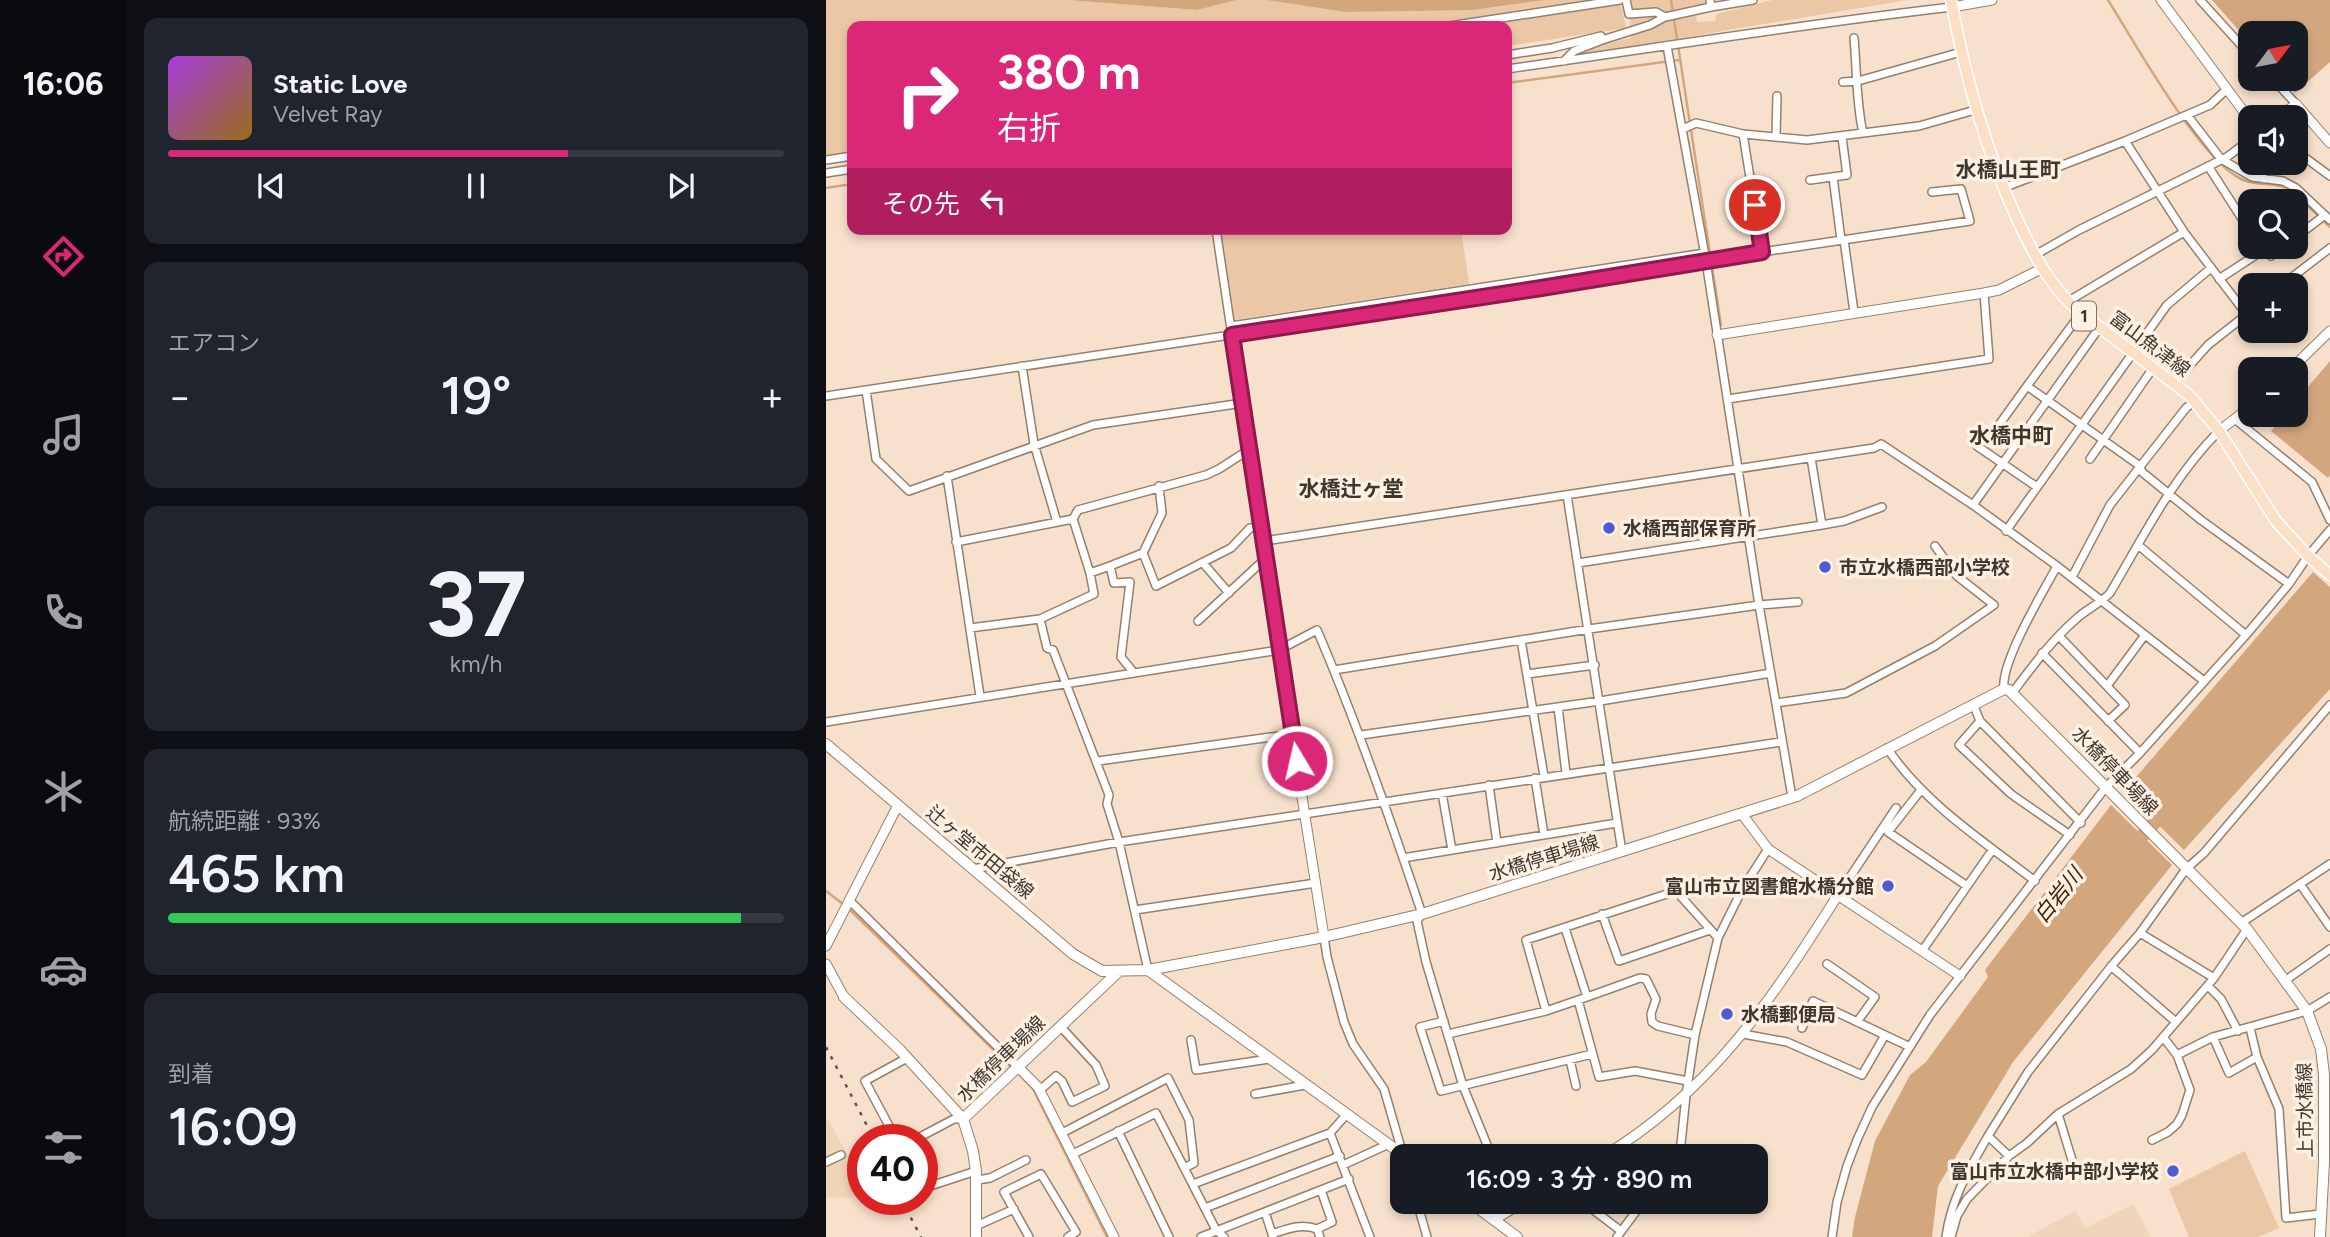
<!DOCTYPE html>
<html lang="ja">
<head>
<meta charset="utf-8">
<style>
	body { margin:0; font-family:Figtree,"Noto Sans JP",sans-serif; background:#20242c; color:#f1f3f6; height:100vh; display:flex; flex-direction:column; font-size:26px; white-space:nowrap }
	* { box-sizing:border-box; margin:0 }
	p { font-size:23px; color:#9ea1a6 }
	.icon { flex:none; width:38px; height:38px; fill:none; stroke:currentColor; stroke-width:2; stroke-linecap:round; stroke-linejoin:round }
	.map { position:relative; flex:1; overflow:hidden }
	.panel { display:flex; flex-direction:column; gap:18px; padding:18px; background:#0d0f14; width:700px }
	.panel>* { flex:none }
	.top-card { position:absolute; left:21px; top:21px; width:665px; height:214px; border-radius:14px; box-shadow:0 4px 10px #0003; background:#db2777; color:#fff; overflow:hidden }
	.needle { width:46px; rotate:58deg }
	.controls { position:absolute; left:1412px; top:21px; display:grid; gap:14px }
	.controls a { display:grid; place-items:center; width:70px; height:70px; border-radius:14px; background:#171b24; box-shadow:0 4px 10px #0003; font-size:35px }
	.speed { position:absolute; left:21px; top:1124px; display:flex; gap:14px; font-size:35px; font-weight:700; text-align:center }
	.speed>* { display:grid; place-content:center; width:91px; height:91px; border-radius:50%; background:#171b24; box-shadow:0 4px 10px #0003; line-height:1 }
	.speed .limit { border:10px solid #d22; background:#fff; color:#111 }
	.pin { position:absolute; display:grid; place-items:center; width:60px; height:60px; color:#fff; margin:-30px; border:4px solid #fff; border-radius:50%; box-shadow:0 2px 7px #0007 }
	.me { position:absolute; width:77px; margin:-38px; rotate:351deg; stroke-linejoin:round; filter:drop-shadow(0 0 5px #0008) }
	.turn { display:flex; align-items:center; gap:24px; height:147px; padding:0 35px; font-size:32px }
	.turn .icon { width:91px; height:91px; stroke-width:2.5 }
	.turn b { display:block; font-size:49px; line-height:60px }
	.then { display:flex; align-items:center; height:66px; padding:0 35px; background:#0003; gap:14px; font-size:26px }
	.big { font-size:52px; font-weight:600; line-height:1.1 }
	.panel .widget { flex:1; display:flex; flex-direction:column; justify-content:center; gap:10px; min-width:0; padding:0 24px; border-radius:14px; background:#20242c }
	.panel .dial { align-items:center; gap:0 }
	.dial b { font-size:91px; line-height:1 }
	.song { display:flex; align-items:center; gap:21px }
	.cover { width:84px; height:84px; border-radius:10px; background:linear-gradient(135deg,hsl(280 70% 55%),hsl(40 70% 35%)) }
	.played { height:7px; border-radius:4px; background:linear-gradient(90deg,#db2777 65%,#363941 65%) }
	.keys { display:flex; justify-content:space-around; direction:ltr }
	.heat { display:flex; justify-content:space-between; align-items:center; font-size:38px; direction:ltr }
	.charge { height:10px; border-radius:5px; background:linear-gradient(90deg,#34c759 93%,#363941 0) }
	.trip { position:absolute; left:564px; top:1144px; width:378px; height:70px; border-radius:14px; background:#171b24; box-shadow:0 4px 10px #0003; font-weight:600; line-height:70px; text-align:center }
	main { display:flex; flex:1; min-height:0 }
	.dock { display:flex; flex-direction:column; width:126px; justify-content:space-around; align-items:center; background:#090b0e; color:#9ea1a6 }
	.dock .icon { width:49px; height:49px }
	.dock .current { color:#db2777 }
	.dock b { font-size:32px; color:#f1f3f6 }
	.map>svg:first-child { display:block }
</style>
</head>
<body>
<main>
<nav class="dock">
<b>16:06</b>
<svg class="icon current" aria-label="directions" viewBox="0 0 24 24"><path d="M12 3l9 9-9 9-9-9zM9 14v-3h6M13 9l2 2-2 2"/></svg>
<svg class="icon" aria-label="music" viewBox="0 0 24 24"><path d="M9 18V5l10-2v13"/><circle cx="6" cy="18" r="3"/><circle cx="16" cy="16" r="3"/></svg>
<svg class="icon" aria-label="phone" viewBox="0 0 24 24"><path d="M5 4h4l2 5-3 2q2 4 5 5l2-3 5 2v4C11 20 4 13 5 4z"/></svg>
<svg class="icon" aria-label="climate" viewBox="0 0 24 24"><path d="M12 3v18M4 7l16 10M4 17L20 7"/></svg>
<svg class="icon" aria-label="car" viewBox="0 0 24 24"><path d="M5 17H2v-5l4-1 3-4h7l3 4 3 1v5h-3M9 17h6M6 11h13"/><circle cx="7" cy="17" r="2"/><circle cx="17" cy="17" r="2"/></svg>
<svg class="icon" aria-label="filters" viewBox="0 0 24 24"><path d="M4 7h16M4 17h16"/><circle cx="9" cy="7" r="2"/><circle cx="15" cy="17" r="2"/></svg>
</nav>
<section class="panel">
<div class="widget">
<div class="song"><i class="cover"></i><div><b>Static Love</b><p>Velvet Ray</p></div></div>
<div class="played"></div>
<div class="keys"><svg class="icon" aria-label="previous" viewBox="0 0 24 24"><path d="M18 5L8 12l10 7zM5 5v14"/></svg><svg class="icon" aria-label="pause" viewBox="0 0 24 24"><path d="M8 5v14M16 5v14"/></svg><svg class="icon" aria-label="next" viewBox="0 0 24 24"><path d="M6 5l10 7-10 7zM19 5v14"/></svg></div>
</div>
<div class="widget"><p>エアコン</p>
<div class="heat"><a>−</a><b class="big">19°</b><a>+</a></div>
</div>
<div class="widget dial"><b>37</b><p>km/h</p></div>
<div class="widget"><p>航続距離 · 93%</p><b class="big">465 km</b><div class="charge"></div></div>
<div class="widget"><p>到着</p><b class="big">16:09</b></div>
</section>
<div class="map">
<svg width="1504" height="1237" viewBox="0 0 1504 1237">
	<rect width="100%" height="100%" fill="#f7e1cc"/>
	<path fill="#f1d5ba" d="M0,1116L37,1181V1197L0,1198Z
		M1307,1204L1325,1237H1201L1249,1211L1260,1228Z"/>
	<path fill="#ecc7a5" d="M0,0H241L371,10L411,0H440L519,12L665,8L720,0H779L597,26H26V152L0,156Z
		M802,0H879L880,5L869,7L871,22L889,21L890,14L946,0H1081L748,56L771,46L805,38Z
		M795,4L800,28L681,46V26H645Z
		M394,229H635L643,284L408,320Z
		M1419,1151L1453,1228L1432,1237H1363L1343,1189Z"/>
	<path fill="#d3a77e" d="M241,0H411L371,10Z
		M440,0H720L647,10L519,12Z
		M1386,0H1504V62L1469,93L1457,79H1470V33H1424V43Z
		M1504,361V475L1502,478L1445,431L1459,415H1470V401Z
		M1487,572L1504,587V689L1358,850L1298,791Z
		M1285,805L1346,865L1187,1062L1112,1186L1106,1237H1026L1029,1217L1049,1141L1084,1075L1100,1062L1162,977L1159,970Z"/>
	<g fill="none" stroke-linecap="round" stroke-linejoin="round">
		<path stroke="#d3a77e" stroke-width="2.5" d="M845,0L895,325
			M1282,0C1308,41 1377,167 1420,181C1433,185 1449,183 1462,188
			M681,83L853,60
			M0,188L26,184
			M1467,192L1504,227
			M416,329L841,264
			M0,891L17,904
			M22,908L185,1067
			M190,1071L207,1089L281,1237"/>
		<path stroke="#d3a77e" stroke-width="14" d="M1303,850L1342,808"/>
		<defs>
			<path id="minor" d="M800,0L803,14L830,12L839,17L885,7
				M884,0L885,7L927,0
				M1374,0L1424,55
				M623,26L794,0
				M1028,38C1031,71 1030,102 1037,133
				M776,40L824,25L839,17
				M841,46L880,261L933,605L966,797
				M681,55L726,48L775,36L776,40L748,51L738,61
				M681,69C829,48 977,24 1126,7
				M1447,79L1470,104
				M1017,82L1032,81L1135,52
				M1361,115L1395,159L1426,177L1457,181L1470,188L1504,220
				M857,129L870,123L917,134L981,140L1093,126L1149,110
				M917,134L936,252
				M950,136L951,96
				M1299,141L1358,232L1421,315
				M1470,151L1504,176
				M0,160L26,156
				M1434,163L1438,179
				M1382,166L1424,231
				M0,173L26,169
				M1007,177L1015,240
				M984,180L1021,175L1016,137
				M1177,188L1299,141L1384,105L1400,90
				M1457,201L1470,188
				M390,229L453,650
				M1470,237L1499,215
				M1018,240L1028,312
				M1437,247L1445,256L1457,247
				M1209,255L1253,230L1401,157L1417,145L1424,152
				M1393,279L1439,249
				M1456,285L1504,248
				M1241,302L1358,232
				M1255,313L1201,386L1314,466L1316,472L1375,520L1463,584
				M405,326L879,253
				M196,366L208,444L231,522
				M1348,383L1382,345L1424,312
				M40,390L50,459L83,491L267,425L417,403
				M0,396L709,289L936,252L1144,221L1135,189L1106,192
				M902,399L1163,359L1158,293
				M1410,420L1486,482L1504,520
				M1170,429L1201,386
				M1151,446L1211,487
				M985,458L996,525L1018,521L1056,507
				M1264,459L1327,368
				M121,476L154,696
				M741,495L796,852
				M1147,505L1273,328
				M247,519L264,573L284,566
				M1180,531L1341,305L1385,268
				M438,541L1048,448L1055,444L1147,505L1231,566L1378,681
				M130,542L247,519L252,510L380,475L393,469L424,449
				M1312,545L1420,635
				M317,553L330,586L405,548L424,528L436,527
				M377,563L403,593
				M752,563L996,525
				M264,573L268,594L214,619L221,648L227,650L283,795L281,804L293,842L322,970
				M1246,577L1284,505L1360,408L1368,402
				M372,621L440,558
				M144,628L214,619
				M1233,636L1299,705L1282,721
				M695,640L718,776
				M1216,653L1314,753
				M508,670L763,629L933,605L972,602
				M308,673L295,657L304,582L288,583L284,566L317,553L336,513L333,486
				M701,674L769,665
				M1281,686L1319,635
				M1178,689C1174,663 1217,592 1231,566
				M1187,692C1206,667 1225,641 1249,620C1260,609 1274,604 1284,593C1317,537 1347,477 1393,431
				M950,703L1020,693L1109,646L1168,605L1131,576L1109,546
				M1148,706L1154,721L1133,745L1185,794L1244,835
				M732,707L740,773
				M1154,721L1255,823
				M0,722L453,650L491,630C531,723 564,818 596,914L591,921L600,962L637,1086L666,1157
				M535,735L774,701L945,673
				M1061,748C1098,803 1157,841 1209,881
				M272,761L467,734
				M709,778L718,835
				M663,785L671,843
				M1095,790L1062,832L1141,886
				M616,793L626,850
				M577,858L791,823
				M147,869L293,842L955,742
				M1474,884L1504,927
				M1012,895L1070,808
				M23,900L191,1066
				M309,910L490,883
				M776,914L793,961L884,930
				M1415,923L1504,864
				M1314,933L1388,978
				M498,937L501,957L518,1022L527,1044L558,1089L577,1155
				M1096,951L1167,849
				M1001,964L1049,997L1031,1022
				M1285,966L1350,1022
				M1460,980L1504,949
				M1382,986L1395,999L1412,1031
				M761,997L814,978L820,979L830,999L825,1014L826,1022L832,1026L869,1035
				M752,1000L773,1077L809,1071L862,1081
				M720,1011L700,940L850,891L892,938
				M618,1021L594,1027L615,1091L766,1054
				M976,1028L987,1001L1082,1046
				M1424,1028L1431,1057
				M622,1034L720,1011L761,997L739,928
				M917,1034L961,1042L1036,1075L1059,1035
				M1337,1037L1351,1055L1387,1037L1481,1011L1504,997
				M1387,1037L1403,1073L1431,1057L1453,1109L1460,1218L1494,1214
				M365,1040L370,1070L443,1059
				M744,1060L750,1086
				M214,1090L230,1076L236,1081L246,1102L279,1086L270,1065L234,1026
				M429,1094L479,1085
				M1232,1114L1250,1173
				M292,1131L343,1237
				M236,1133L342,1078L363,1120L368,1163L358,1168
				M504,1133L544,1237
				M70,1139L39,1081L81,1058
				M90,1139L128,1119H137
				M1326,1140L1342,1132L1351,1124L1356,1115L1364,1090L1351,1055
				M247,1154L330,1113L390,1230L398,1237
				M1183,1156L1162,1136L1202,1072L1287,964L1314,933L1360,869L1378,853L1504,705
				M850,1157L855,1144L860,1095L869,1035L892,938L917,888L942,849
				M0,1162L15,1155
				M517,1165L563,1144
				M151,1180L164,1178L200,1160
				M367,1184L504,1133L521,1114
				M104,1186L150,1171
				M591,1202L601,1237
				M757,1202L795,1231
				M379,1208L514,1156
				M439,1212L447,1237
				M150,1226L188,1209
				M446,1234C461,1229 475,1223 491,1229
				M203,1237L178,1192L215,1174L250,1232L242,1237
				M375,1237L523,1179
				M494,1237L491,1229L506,1222L495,1190
				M791,1237L817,1202
				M1006,1237L1011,1202L1021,1166L1031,1140L1046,1107L1104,1015L1280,787L1314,753L1420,635L1463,584L1482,556L1504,530
				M1120,1237C1125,1199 1143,1169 1162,1136
				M1125,1237L1131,1216L1141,1199L1183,1156L1201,1143L1232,1114L1305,1069L1326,1050L1388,978L1421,929"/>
			<path id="tertiary" d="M1335,0L1424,120
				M1126,7L1166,0
				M1453,117L1470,104L1504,143
				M891,335L1158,293L1173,290L1217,268
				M1465,369L1504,331
				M1393,431L1424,407
				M453,650L498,937
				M916,814L942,849L1134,976
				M0,946L72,805
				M0,964L18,997
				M191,1066L212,1087L288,1237
				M776,1157C885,1092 946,999 1012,895
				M668,1220L697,1202"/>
			<path id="secondary" d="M0,744L247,954L276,971L322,970L498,937L596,914L971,796L1178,689L1183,690L1421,929L1481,1011L1495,1049L1498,1075V1162L1494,1237
				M322,970L580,1157
				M18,997L74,1050L137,1119L147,1151L150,1171V1237
				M137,1119L292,972
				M644,1202L691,1237"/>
			<path id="primary" d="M1125,0C1139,77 1159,149 1192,221C1208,255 1225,289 1255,313L1363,395L1393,431L1450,521L1482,556L1504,575"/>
		</defs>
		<use href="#minor" stroke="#95806d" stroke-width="10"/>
		<use href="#tertiary" stroke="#95806d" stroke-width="11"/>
		<use href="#secondary" stroke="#95806d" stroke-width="12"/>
		<use href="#primary" stroke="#fff" stroke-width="13"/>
		<use href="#minor" stroke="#fff" stroke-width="7"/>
		<use href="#tertiary" stroke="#fff" stroke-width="9"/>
		<use href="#secondary" stroke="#fff" stroke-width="10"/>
		<use href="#primary" stroke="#fbe0c6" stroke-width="10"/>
		<path stroke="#60554b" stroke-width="2.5" stroke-dasharray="3.5 7" stroke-linecap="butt" d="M0,1047L48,1139
			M75,1199L95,1237"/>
	</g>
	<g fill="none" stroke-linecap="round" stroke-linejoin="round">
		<defs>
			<path id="route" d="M471,761L406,335L709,289L936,252L929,205"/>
		</defs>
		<use href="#route" stroke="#8e194d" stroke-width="18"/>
		<use href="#route" stroke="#db2777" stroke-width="12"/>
	</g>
	<g fill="#515bd1" stroke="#fef0e3" stroke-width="2.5">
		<circle cx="783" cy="528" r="7"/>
		<circle cx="999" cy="567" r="7"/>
		<circle cx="1062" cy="886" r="7"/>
		<circle cx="901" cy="1014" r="7"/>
		<circle cx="1347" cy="1171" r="7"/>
	</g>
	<g text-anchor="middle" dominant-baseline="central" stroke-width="7" stroke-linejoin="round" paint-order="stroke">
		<rect fill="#fef0e3" stroke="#786e64" stroke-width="2" x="1246" y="301.5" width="24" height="29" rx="5"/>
		<g font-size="18" font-weight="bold" fill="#3f362e">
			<text x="1258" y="316">1</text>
		</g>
		<g font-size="19" fill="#3f362e" stroke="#fef0e3">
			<text transform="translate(1324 344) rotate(37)">富山魚津線</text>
			<text transform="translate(1289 771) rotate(46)">水橋停車場線</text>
			<text transform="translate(154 852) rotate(40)">辻ヶ堂市田袋線</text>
			<text transform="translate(718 858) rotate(-17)">水橋停車場線</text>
			<text transform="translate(175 1059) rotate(-44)">水橋停車場線</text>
			<text transform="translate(1479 1110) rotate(-91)">上市水橋線</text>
		</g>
		<g font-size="19" font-weight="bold" fill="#3f362e" stroke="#fef0e3" text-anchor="start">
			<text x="797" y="528">水橋西部保育所</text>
			<text x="1013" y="567">市立水橋西部小学校</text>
			<text x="1048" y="886" text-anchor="end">富山市立図書館水橋分館</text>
			<text x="915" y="1014">水橋郵便局</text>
			<text x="1333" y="1171" text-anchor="end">富山市立水橋中部小学校</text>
		</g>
		<g font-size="21" font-weight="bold" fill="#3f362e" stroke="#fef0e3">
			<text x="1182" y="169">水橋山王町</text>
			<text x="1185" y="435">水橋中町</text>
			<text x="525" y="488">水橋辻ヶ堂</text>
		</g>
		<g font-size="21" font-style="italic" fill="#402301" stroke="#fef0e3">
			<text transform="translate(1232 895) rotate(-51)">白岩川</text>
		</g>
	</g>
</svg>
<div class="controls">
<a><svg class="needle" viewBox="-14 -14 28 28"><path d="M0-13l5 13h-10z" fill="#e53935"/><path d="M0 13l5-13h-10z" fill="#9ea1a6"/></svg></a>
<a><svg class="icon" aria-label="sound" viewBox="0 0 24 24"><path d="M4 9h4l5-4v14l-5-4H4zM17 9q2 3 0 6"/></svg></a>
<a><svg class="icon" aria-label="search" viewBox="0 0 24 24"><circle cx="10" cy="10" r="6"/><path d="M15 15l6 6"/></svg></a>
<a>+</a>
<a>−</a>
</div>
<div class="speed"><div class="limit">40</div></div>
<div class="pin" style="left:929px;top:205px;background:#d93025"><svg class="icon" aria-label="arrive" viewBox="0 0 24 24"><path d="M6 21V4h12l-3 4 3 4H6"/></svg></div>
<svg class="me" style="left:471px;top:761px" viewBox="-20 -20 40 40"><circle r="17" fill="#db2777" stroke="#fff" stroke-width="3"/><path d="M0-11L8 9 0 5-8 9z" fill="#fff"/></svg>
<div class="trip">16:09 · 3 分 · 890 m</div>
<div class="top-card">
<div class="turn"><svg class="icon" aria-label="right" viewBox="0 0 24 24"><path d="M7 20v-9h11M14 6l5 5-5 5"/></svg><div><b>380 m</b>右折</div></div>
<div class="then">その先<svg class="icon" aria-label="left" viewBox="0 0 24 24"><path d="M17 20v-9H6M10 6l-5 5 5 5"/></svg></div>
</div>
</div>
</main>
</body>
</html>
